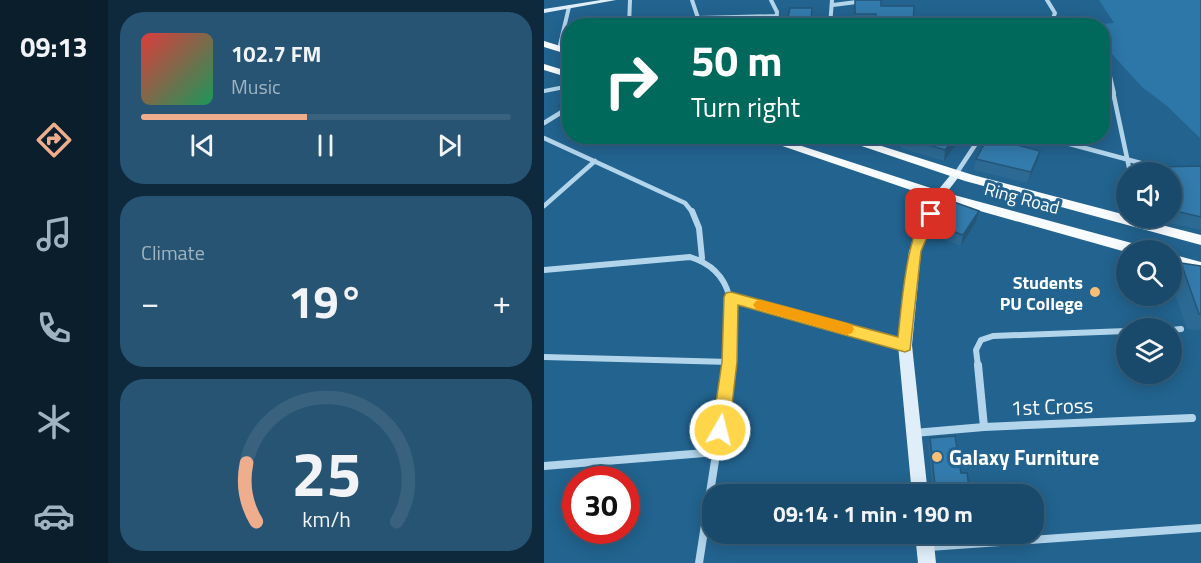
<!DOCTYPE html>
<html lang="en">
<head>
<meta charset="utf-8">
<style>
	body { margin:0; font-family:"Titillium Web",sans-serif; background:#275473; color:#f1f3f6; height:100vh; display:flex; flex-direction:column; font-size:22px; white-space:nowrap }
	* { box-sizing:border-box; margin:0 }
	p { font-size:20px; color:#9fb3c1 }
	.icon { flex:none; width:33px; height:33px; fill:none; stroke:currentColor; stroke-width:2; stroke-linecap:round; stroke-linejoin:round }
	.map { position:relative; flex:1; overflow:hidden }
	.panel { display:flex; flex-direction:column; gap:12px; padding:12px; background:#0e293b; width:436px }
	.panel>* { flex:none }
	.guide { position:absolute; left:18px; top:18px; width:548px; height:126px; border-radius:24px; box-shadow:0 3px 15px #0003,0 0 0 2px #38627e; background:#00695c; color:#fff; overflow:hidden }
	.controls { position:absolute; left:572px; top:162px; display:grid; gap:12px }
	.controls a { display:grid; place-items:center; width:66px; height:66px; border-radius:50%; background:#1a4a6b; box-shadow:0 3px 15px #0003,0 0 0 2px #38627e; font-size:30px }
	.speed { position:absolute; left:18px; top:466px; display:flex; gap:12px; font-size:30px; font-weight:700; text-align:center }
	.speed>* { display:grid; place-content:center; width:78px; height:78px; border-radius:50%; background:#1a4a6b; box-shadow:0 3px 15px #0003,0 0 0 2px #38627e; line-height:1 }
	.speed .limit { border:9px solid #d22; background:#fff; color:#111 }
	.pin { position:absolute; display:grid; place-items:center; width:51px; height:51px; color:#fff; margin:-26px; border-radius:12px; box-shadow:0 3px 9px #0006 }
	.me { position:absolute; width:66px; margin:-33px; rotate:8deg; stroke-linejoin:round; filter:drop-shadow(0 0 4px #0008) }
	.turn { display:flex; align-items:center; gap:21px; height:126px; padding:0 30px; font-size:27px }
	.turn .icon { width:78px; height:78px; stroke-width:2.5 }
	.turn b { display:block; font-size:42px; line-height:51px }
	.big { font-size:45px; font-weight:700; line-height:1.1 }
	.panel .widget { flex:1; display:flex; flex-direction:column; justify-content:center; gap:9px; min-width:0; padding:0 21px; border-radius:24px; background:#275473 }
	.panel .dial { align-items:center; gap:0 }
	.dial svg { height:156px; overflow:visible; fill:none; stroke:#38627e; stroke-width:7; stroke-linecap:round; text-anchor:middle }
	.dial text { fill:#f1f3f6; stroke:none }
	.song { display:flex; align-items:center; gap:18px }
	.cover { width:72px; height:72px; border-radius:9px; background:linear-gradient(135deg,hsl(0 70% 55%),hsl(150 70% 35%)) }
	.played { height:6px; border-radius:3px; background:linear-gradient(90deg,#eead8d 45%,#38627e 45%) }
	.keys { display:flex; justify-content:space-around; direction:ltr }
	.heat { display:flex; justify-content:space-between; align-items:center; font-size:33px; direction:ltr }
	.trip { position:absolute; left:158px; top:484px; width:342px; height:60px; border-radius:24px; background:#1a4a6b; box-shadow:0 3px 15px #0003,0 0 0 2px #38627e; font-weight:700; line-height:60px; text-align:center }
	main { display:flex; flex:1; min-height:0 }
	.tabs { display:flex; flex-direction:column; width:108px; justify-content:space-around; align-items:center; background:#0a1e2b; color:#9fb3c1 }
	.tabs .icon { width:42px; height:42px }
	.tabs .active { color:#eead8d }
	.tabs b { font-size:27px; color:#f1f3f6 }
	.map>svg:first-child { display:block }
</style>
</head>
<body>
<main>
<nav class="tabs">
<b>09:13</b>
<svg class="icon active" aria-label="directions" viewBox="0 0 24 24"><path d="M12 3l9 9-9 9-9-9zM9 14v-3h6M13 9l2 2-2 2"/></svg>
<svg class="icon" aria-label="music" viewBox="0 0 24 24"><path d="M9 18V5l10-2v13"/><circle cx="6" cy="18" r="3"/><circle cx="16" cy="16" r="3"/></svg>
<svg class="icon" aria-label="phone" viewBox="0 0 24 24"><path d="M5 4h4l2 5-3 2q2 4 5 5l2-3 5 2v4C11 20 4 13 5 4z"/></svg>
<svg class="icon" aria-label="climate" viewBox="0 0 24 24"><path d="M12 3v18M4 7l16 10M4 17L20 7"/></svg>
<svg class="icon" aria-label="car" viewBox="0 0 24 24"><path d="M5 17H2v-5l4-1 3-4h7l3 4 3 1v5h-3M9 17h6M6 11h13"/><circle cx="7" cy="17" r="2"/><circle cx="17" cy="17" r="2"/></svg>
</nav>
<section class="panel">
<div class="widget">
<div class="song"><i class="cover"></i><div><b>102.7 FM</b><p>Music</p></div></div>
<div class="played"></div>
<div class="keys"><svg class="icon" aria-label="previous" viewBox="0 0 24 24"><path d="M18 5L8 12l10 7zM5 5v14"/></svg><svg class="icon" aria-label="pause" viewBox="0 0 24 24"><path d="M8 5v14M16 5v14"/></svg><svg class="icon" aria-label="next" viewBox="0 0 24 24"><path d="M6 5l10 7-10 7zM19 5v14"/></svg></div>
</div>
<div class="widget"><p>Climate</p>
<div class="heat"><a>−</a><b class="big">19°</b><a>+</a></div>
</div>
<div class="widget dial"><svg viewBox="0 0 100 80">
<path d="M14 69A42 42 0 1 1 86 69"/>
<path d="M14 69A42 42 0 0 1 9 39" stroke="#eead8d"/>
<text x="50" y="56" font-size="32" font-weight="700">25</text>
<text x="50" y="72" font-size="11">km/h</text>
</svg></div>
</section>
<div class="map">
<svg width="657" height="563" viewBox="0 0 657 563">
	<rect width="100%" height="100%" fill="#22638f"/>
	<path fill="#2c77a7" d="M555,0H656V138L623,106L598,87L558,43V26L541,25L570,23Z"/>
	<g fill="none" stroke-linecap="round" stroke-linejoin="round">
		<path stroke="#b3d5ec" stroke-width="4" d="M148,0L154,18L150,26
			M227,0L233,12L232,26
			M503,0L511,13L506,26
			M289,5L328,0
			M154,18L233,16
			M286,24L327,26
			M85,26L86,0
			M286,26L288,0
			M15,49L25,7
			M565,72L570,93
			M0,91L26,86"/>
		<path stroke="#b3d5ec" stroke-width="4.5" d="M569,92L586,172
			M0,123L26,107
			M496,136L604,165
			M0,138L141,203L149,213
			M412,174L437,136
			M0,206L51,161"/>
		<path stroke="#b3d5ec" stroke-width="6" d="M148,211L155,228L158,258
			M0,270L146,257C196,272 189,319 186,362
			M187,297L360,345
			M627,330L637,329
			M0,357L186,362L185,366
			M434,366L432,350L437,340L449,336L582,331"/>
		<path stroke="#b3d5ec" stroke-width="8" d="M434,365L440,427
			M370,433L440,427L648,418
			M0,466L173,452
			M385,547L657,528
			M155,563L186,365"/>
		<path fill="#dfeef9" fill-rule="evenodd" d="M57,0H72L0,13V9Z
			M412,171L417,174L400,196L377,251L368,345L384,495H368L354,345L365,251L390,195L409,172Z
			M371,534H389L392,563H374Z"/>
		<path fill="#f8fcff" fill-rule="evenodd" d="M0,41L26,49V55L0,47Z
			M0,64L26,72V78L0,70Z
			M209,136H227L399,192L595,245L602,250L582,252L390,198Z
			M288,136H306L429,175L582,215V218H590L657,235V245L421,181Z
			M627,254L657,262V273L627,264Z"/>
	</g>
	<path fill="#2c6a94" d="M311,0H337L330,21H311Z
		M26,99V118L21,117L15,106Z
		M350,136H415L414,142L400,161L357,148V143L350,141Z
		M445,136H468L464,143L493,162L483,183L430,170L432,159Z
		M657,166V230L603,218H627V172H609L612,167Z
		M435,211L432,222L417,246L393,237L394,226Z
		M637,263L657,266V330L643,329L627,282V277Z
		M386,438L417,473L426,495H390L384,446Z"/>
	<path fill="#245678" d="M412,136H415L414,142L400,161L401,150Z
		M465,136H468L459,153L461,142Z
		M496,151L493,162L483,183L487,172Z
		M435,211L432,222L417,246L419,235Z"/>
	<path fill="#337bac" stroke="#245678" stroke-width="1.5" d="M311,0H337V6H370L369,26H330L332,14H311Z
		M246,8H268L267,23H278V26H242Z
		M26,99V109L15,106Z
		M358,136H412L401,150L358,137Z
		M445,136H465L461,142L496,151L487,172L432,159Z
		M657,166V217L627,210V198H629L627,195V172H615L612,167Z
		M410,202L435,211L419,235L394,226Z
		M637,263L657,266V314H655Z
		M411,436L417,473H423L426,495H392L386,438Z"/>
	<path fill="#ffd54a" stroke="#a68a30" stroke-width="1.5" d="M387,210L393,214L377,251L366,350L361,352L194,305L193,362L185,430L182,435L176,438L170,435L168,430L178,362L180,297L182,293L187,292L354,337C357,313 363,218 387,210Z"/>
	<path fill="#f59e0b" d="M217,300L303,323L308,325L310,329L308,333L303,335L212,309L209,305L212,301Z"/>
	<g fill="#f8be75" stroke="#22638f" stroke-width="2">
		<circle cx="551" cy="292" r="6"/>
		<circle cx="393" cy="457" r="6"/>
	</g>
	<g text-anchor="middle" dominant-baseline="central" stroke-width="6" stroke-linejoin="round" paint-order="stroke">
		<g font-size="18" fill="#fff" stroke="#22638f">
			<text transform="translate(478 198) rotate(15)">Ring Road</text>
		</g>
		<g font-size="18" font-weight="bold" fill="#fff" stroke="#22638f" text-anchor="end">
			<text x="539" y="282">Students<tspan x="539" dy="21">PU College</tspan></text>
		</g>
		<g font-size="21" fill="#fff" stroke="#22638f">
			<text transform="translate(508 406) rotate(-2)">1st Cross</text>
		</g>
		<g font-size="21" font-weight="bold" fill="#fff" stroke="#22638f" text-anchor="start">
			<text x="405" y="457">Galaxy Furniture</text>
		</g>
	</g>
</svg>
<div class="controls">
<a><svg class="icon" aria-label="sound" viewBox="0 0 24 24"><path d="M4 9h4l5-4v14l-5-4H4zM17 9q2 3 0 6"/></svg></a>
<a><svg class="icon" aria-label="search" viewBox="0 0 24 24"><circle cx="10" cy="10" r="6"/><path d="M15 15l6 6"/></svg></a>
<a><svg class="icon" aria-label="layers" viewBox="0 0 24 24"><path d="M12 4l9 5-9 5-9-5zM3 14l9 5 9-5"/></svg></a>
</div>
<div class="speed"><div class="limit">30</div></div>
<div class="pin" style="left:387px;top:214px;background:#d93025"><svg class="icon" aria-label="arrive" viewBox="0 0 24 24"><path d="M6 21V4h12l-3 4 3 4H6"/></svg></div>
<svg class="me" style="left:176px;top:430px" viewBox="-20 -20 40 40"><circle r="17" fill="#ffd54a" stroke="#fff" stroke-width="3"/><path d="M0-11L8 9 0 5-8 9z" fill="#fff"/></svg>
<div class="trip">09:14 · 1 min · 190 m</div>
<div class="guide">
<div class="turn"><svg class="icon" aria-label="right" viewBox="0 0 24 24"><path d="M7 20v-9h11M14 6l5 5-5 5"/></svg><div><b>50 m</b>Turn right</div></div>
</div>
</div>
</main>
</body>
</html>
